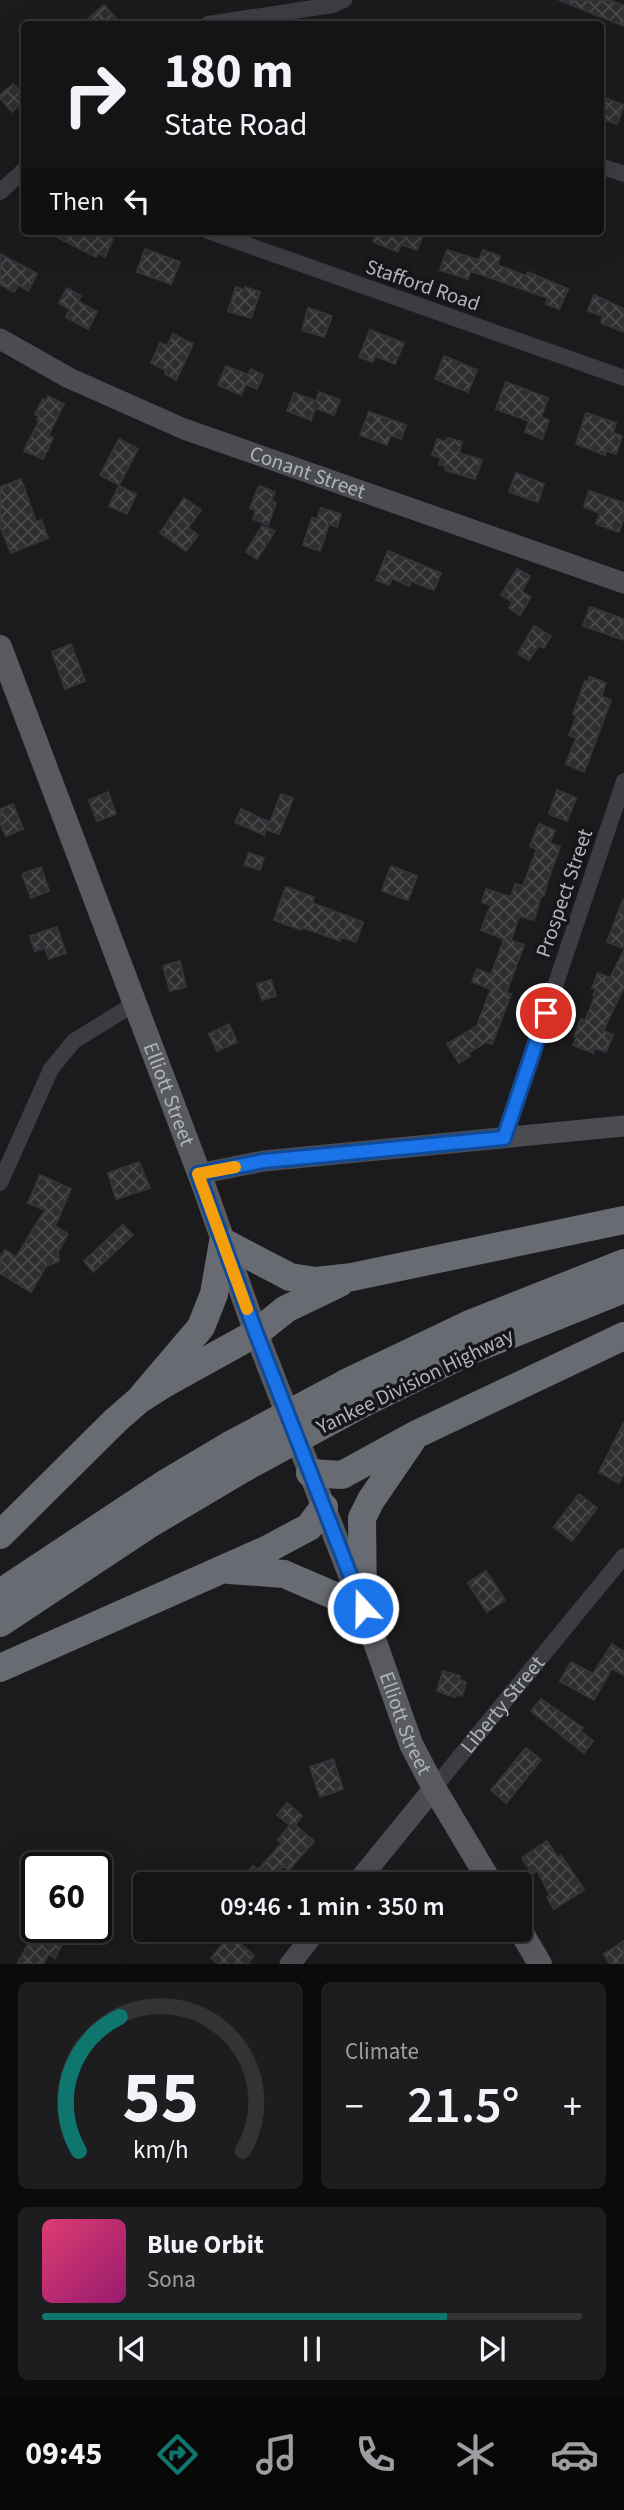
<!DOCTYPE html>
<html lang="en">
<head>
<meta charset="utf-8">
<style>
	body { margin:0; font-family:"Source Sans 3",sans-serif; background:#1d1d1f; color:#f1f3f6; height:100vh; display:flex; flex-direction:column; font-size:26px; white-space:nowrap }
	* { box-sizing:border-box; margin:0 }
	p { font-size:23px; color:#9d9ea1 }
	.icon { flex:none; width:38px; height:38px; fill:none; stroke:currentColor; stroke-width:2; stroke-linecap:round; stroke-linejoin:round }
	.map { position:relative; height:1964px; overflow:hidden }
	.panel { display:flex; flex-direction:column; gap:18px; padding:18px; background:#0b0b0c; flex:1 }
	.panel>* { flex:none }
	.top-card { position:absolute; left:21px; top:21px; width:583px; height:214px; border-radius:7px; box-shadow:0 7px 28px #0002,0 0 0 2px #333335; background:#141416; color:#f1f3f6; overflow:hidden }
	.speed { position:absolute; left:21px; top:1852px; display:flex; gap:14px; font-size:35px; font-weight:700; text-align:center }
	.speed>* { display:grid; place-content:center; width:91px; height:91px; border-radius:50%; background:#141416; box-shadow:0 7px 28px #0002,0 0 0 2px #333335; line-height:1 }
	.speed .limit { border:4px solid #111; border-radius:10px; background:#fff; color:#111 }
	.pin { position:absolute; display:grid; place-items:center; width:60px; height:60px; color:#fff; margin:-30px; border:4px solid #fff; border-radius:50%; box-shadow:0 2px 7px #0007 }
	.me { position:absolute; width:77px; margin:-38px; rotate:339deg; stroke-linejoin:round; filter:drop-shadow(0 0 5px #0008) }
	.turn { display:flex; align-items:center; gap:24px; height:147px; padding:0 28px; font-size:32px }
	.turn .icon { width:91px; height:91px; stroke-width:2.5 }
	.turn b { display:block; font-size:49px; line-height:60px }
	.then { display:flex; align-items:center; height:66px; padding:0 28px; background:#0003; gap:14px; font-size:26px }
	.big { font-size:52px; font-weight:600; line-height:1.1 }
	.panel .card { flex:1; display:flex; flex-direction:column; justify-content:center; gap:10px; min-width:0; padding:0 24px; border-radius:10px; background:#1d1d1f }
	.panel .dial { align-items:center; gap:0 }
	.dial svg { height:182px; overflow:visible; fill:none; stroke:#333335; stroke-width:7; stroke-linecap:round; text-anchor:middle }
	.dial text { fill:#f1f3f6; stroke:none }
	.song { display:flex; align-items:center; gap:21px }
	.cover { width:84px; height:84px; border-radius:10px; background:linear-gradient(135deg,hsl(340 70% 55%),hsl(320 70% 35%)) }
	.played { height:7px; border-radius:4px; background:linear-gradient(90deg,#0f766e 75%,#333335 75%) }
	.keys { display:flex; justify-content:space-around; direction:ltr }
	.heat { display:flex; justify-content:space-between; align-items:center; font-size:38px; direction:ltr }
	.panel .tiles { flex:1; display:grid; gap:18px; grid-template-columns:1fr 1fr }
	.card:last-child { grid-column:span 2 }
	.trip { position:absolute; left:133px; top:1872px; width:399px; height:70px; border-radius:7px; background:#141416; box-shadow:0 7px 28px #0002,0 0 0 2px #333335; font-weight:600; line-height:70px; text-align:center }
	.dock { display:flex; height:112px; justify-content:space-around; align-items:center; background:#080809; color:#9d9ea1 }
	.dock .icon { width:49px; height:49px }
	.dock .on { color:#0f766e }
	.dock b { font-size:32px; color:#f1f3f6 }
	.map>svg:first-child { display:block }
</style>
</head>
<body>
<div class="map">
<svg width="624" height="1964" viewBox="0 0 624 1964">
	<defs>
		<pattern id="building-cross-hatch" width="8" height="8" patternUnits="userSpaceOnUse" patternTransform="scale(1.75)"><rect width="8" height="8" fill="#2e2e31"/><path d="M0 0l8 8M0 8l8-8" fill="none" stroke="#4a4a4d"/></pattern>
	</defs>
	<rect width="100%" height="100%" fill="#1b1b1d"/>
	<path fill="url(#building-cross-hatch)" stroke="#353539" stroke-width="2" d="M559,0H609L624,6V26Z
		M104,5L121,24H82Z
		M13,84L24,96V100L12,112L0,98V95Z
		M600,96L624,105L617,124L600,118Z
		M45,231H97L113,239L105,257L98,253L96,257Z
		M371,231H425L417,250L401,244L398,252L373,242L376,233Z
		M145,249L180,262L171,284L137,272Z
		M447,250L479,260L483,250L500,256L497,265L526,276L528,272L568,289L559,309L546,304L548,298L471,271L468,279L440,270Z
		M0,254L37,274L28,291L18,285L14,292L0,284Z
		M236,287L244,290L245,287L260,292L251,318L228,311Z
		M67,288L81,296L78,301L97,312L88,329L66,317L70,309L59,303Z
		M594,295L624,309V332L601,323L603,316L588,311Z
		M308,308L332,316L324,337L302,330Z
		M370,330L404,343L395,364L375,356L373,362L359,357Z
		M173,334L193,344L176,380L165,374L166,370L151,363L160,343L167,346Z
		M444,356L477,370L468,392L435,379Z
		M226,366L248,375L251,369L263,375L257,389L246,384L241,395L218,385Z
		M506,382L548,398L541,417L549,420L542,439L525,432L529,421L496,409Z
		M319,392L340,400L334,415L315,408L311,420L287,411L294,393L316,401Z
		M48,396L64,404L48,436L53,438L43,459L24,451L39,421L37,420L39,416L35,414L43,399L46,401Z
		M369,412L406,425L401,439L391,435L387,445L360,435Z
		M586,413L616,423L613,433L622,436L616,454L606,451L605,455L576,444Z
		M448,438L462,442L459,453L482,460L475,479L445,470L446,466L439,464L441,458L432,455L437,439L446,442Z
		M119,439L138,449L119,485L100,475Z
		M516,473L544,484L538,502L509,492Z
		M21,479L36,522L41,520L48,538L11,553L0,526V487Z
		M119,486L136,494L127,514L109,506Z
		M259,486L275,492L271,501L276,503L268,525L253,519L256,510L250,508Z
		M589,491L624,503V517L619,532L596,524L600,513L584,507Z
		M184,498L201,510L188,528L198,535L186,551L160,533Z
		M321,508L341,514L337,527L329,524L320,551L303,545L312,518L317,519Z
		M262,526L275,531L257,559L246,552Z
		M388,551L441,573L434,590L411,581L409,586L392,578L389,585L376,580Z
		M517,569L530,576L522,591L531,597L520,615L509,608L513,602L501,595Z
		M590,607L624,619V640L583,626Z
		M534,626L551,636L544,648L539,645L529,660L518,654Z
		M71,644L85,681L65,689L52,652Z
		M590,677L606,683L601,696L611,700L584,772L566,764L576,738L569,735L577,716L573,714L585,681L588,682Z
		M557,790L576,798L567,821L549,814Z
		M108,792L116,814L97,821L89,800Z
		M281,794L293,798L279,834L267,830Z
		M13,804L23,829L6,836L0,823V809Z
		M241,809L269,822L264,835L235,822Z
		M539,824L555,830L550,843L560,847L547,883L544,896H541L534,920L519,916L511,940L524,945L506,993L511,994L492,1044L487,1042L468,1053L470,1056L459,1063L447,1044L477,1026L491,989L472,982L477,969L491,975L504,939L481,930L491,905L482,902L486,889L511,897L515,884L523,886L537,849L530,846Z
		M249,853L264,858L260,870L244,865Z
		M391,866L417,876L408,900L382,891Z
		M41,867L49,891L31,898L22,874Z
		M286,887L314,897L312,903L363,922L356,942L341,937L340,941L302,927L301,930L274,920Z
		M623,900H624V948L607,942Z
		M57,927L66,953L49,959L45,948L35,951L30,936Z
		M624,950V987L603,1031L613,1035L606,1052L595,1048L593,1053L573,1045L577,1037L574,1036L581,1019L585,1021L595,996L593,995L596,989L592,988L598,973L610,978Z
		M180,961L186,987L170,991L163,966Z
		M271,980L276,996L262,1000L257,984Z
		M229,1024L237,1042L217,1051L209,1034Z
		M139,1162L150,1188L116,1199L108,1173Z
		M40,1175L71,1189L55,1226L68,1234L58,1252L59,1261L46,1266L31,1292L0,1273V1258L5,1250L16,1257L45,1210L28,1203Z
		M123,1225L133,1235L93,1272L84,1261Z
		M624,1422V1473L619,1483L599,1472Z
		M579,1494L597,1508L572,1541L554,1527Z
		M486,1571L505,1600L487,1612L468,1583Z
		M612,1644L624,1652V1675L612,1668L594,1700L560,1681L571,1662L593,1674Z
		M443,1671L460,1676L459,1680L466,1682L462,1696L456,1694L455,1697L437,1691Z
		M541,1699L583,1728L580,1731L593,1741L584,1753L531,1711Z
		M526,1748L541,1760L506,1803L491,1790Z
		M333,1759L343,1789L320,1797L310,1767Z
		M287,1803L302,1816L295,1825L314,1841L289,1870L283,1866L271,1880L277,1885H246L249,1881L244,1877L253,1866L258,1870L282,1843L278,1840L290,1825L277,1815Z
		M547,1841L558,1858L561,1855L584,1890L554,1909L547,1897L550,1895L537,1870L532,1874L522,1858Z
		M38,1927H57L68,1933L55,1958L49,1954L43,1964H17Z
		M227,1938L234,1944L236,1941L254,1955L248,1964H219L211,1958Z
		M624,1941V1964H610L604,1954Z"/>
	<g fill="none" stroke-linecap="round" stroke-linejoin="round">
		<g stroke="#3c3d42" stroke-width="16">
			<path d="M208,24L333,5L344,0"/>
			<path d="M600,166L624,174"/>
			<path d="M0,192L24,170"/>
			<path d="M208,231L624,378"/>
			<path d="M504,1138L624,781"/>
			<path d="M0,1183L51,1069L74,1041L134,1004"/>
			<path id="s1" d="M434,1788L624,1556"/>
		</g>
		<g stroke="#4a4c51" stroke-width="21">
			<path id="s2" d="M0,339L69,378L184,429L624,583"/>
			<path d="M198,1174L264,1161L624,1126"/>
			<path d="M355,1885L434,1788"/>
			<path d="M290,1964L317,1930"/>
		</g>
		<g stroke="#585a60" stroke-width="24">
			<path id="s3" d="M0,647L202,1181L256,1333L363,1608L411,1744L434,1788L492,1885"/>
			<path d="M520,1930L540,1964"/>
		</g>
		<path stroke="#686b72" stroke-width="28" d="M346,1383L472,1323L624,1263
			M139,1400L201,1327L214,1294L223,1242L290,1277L316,1281L352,1277L624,1220
			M360,1405L472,1350L624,1289
			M310,1473L342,1475L415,1435L624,1336
			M0,1535L116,1420L139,1400L164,1384L256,1333L286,1309L340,1283
			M229,1570L284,1574L363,1608L362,1518L371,1500L412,1440
			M0,1593L166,1483L230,1445
			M0,1623L148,1525L244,1468
			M0,1668L266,1550L309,1527L324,1507"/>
		<path stroke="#686b72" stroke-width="28" d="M230,1445L346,1383
			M244,1468L360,1405"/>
	</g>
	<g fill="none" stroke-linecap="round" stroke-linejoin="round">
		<defs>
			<path id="route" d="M363,1608L256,1333L198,1174L264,1161L504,1138L546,1013"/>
		</defs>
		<use href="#route" stroke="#114b97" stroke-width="18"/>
		<use href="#route" stroke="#1a73e8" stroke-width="12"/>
		<path stroke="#f59e0b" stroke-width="12" d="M235,1167L198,1174L247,1309"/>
	</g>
	<g text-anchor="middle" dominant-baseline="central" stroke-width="7" stroke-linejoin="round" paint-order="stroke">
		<g font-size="21" fill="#afb3bb" stroke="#161618">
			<text transform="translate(423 285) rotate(19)">Stafford Road</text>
			<text stroke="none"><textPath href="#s2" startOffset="336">Conant Street</textPath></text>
			<text transform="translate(564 893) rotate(-71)">Prospect Street</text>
			<text stroke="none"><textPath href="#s3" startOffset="478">Elliott Street</textPath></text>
			<text transform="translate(415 1381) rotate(-26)">Yankee Division Highway</text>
			<text stroke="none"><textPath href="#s1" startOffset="108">Liberty Street</textPath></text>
			<text stroke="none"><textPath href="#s3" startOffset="1150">Elliott Street</textPath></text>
		</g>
	</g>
</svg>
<div class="speed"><div class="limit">60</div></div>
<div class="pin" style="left:546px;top:1013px;background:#d93025"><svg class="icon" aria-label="arrive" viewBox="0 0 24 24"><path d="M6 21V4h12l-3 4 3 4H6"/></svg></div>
<svg class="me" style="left:363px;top:1608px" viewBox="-20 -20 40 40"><circle r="17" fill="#1a73e8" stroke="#fff" stroke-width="3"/><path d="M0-11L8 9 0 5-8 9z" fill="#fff"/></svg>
<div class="trip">09:46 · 1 min · 350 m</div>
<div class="top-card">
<div class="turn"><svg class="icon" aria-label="right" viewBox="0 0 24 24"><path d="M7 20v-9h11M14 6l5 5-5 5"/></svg><div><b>180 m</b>State Road</div></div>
<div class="then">Then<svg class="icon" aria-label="left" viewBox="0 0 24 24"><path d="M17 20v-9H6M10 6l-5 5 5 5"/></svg></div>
</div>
</div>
<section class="panel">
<div class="tiles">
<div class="card dial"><svg viewBox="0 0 100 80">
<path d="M14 69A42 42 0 1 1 86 69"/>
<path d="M14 69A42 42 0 0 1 32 10" stroke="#0f766e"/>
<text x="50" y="56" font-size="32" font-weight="700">55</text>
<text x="50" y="72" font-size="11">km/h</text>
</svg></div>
<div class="card"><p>Climate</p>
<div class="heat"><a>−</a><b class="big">21.5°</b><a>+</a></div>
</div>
<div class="card">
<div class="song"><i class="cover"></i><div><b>Blue Orbit</b><p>Sona</p></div></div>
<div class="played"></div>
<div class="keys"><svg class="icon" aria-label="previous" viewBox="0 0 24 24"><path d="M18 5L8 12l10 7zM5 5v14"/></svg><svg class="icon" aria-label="pause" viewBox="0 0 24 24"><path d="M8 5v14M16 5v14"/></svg><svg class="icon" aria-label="next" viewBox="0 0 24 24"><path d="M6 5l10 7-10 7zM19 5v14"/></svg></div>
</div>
</div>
</section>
<nav class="dock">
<b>09:45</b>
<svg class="icon on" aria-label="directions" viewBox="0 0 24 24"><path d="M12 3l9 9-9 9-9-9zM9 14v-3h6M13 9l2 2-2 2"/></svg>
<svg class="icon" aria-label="music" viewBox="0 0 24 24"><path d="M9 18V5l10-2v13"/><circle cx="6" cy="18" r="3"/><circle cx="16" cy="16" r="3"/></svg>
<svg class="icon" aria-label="phone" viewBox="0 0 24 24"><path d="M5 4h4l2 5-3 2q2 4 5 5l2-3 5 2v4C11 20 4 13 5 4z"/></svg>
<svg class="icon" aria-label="climate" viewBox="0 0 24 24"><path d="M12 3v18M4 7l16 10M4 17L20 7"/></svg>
<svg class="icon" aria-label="car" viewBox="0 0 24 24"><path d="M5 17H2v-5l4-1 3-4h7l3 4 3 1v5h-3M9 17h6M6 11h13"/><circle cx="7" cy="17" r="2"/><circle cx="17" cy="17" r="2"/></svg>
</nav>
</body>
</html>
